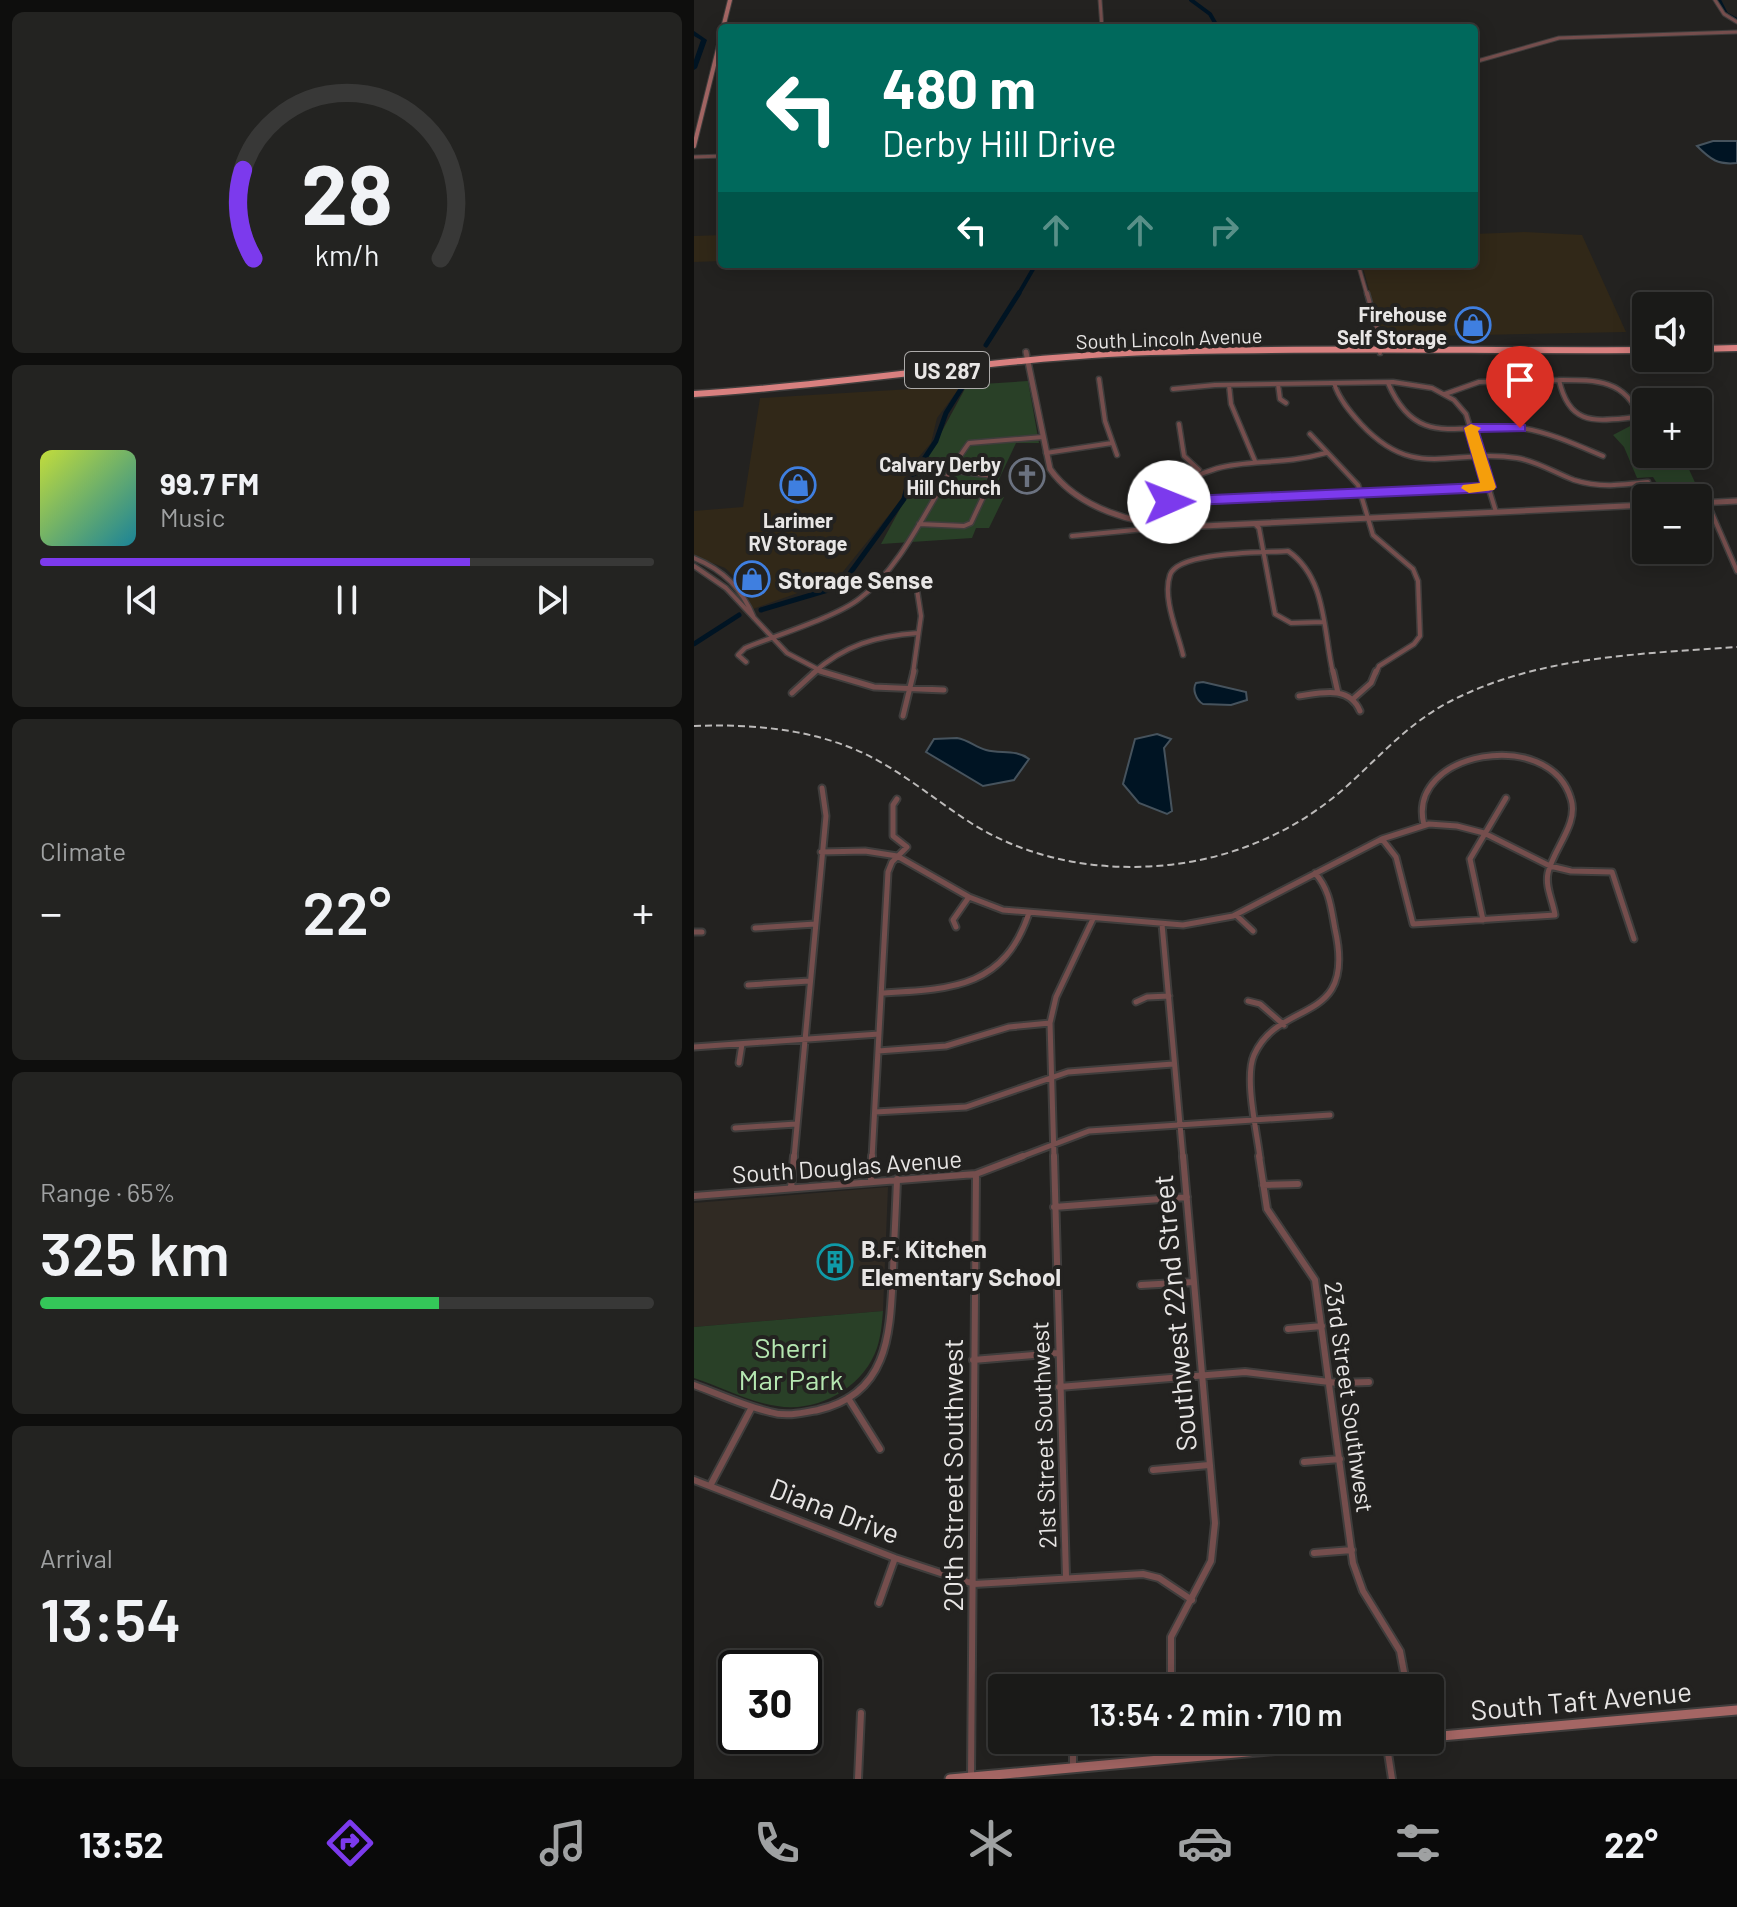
<!DOCTYPE html>
<html lang="en">
<head>
<meta charset="utf-8">
<style>
	body { margin:0; font-family:Barlow,sans-serif; background:#232321; color:#f1f3f6; height:100vh; display:flex; flex-direction:column; font-size:30px; white-space:nowrap }
	* { box-sizing:border-box; margin:0 }
	p { font-size:26px; color:#9fa1a2 }
	.icon { flex:none; width:44px; height:44px; fill:none; stroke:currentColor; stroke-width:2; stroke-linecap:round; stroke-linejoin:round }
	.map { position:relative; flex:1; overflow:hidden }
	.drawer { display:flex; flex-direction:column; gap:12px; padding:12px; background:#0e0e0d; width:694px }
	.drawer>* { flex:none }
	.top-card { position:absolute; left:24px; top:24px; width:760px; height:244px; border-radius:8px; box-shadow:0 4px 20px #0003,0 0 0 2px #383837; background:#00695c; color:#fff; overflow:hidden }
	.controls { position:absolute; left:938px; top:292px; display:grid; gap:16px }
	.controls a { display:grid; place-items:center; width:80px; height:80px; border-radius:8px; background:#1a1a18; box-shadow:0 4px 20px #0003,0 0 0 2px #383837; font-size:40px }
	.speed { position:absolute; left:24px; top:1650px; display:flex; gap:16px; font-size:40px; font-weight:700; text-align:center }
	.speed>* { display:grid; place-content:center; width:104px; height:104px; border-radius:50%; background:#1a1a18; box-shadow:0 4px 20px #0003,0 0 0 2px #383837; line-height:1 }
	.speed .limit { border:4px solid #111; border-radius:12px; background:#fff; color:#111 }
	.pin { position:absolute; display:grid; place-items:center; width:68px; height:68px; color:#fff; margin:-82px -34px; border-radius:50% 50% 50% 0; rotate:-45deg; box-shadow:0 0 8px #0007 }
	.pin .icon { rotate:45deg }
	.me { position:absolute; width:88px; margin:-44px; rotate:89deg; stroke-linejoin:round; filter:drop-shadow(0 0 6px #0008) }
	.turn { display:flex; align-items:center; gap:28px; height:168px; padding:0 32px; font-size:36px }
	.turn .icon { width:104px; height:104px; stroke-width:2.5 }
	.turn b { display:block; font-size:56px; line-height:68px }
	.lanes { display:flex; align-items:center; height:76px; padding:0 32px; background:#0003; justify-content:center; gap:40px; direction:ltr }
	.lanes .off { opacity:.35 }
	.big { font-size:60px; font-weight:600; line-height:1.1 }
	.drawer .tile { flex:1; display:flex; flex-direction:column; justify-content:center; gap:12px; min-width:0; padding:0 28px; border-radius:12px; background:#232321 }
	.drawer .dial { align-items:center; gap:0 }
	.dial svg { height:208px; overflow:visible; fill:none; stroke:#383837; stroke-width:7; stroke-linecap:round; text-anchor:middle }
	.dial text { fill:#f1f3f6; stroke:none }
	.song { display:flex; align-items:center; gap:24px }
	.cover { width:96px; height:96px; border-radius:12px; background:linear-gradient(135deg,hsl(70 70% 55%),hsl(190 70% 35%)) }
	.played { height:8px; border-radius:4px; background:linear-gradient(90deg,#7c3aed 70%,#383837 70%) }
	.keys { display:flex; justify-content:space-around; direction:ltr }
	.heat { display:flex; justify-content:space-between; align-items:center; font-size:44px; direction:ltr }
	.charge { height:12px; border-radius:6px; background:linear-gradient(90deg,#34c759 65%,#383837 0) }
	.trip { position:absolute; left:294px; top:1674px; width:456px; height:80px; border-radius:8px; background:#1a1a18; box-shadow:0 4px 20px #0003,0 0 0 2px #383837; font-weight:600; line-height:80px; text-align:center }
	.tabs { display:flex; height:128px; justify-content:space-around; align-items:center; background:#0a0a0a; color:#9fa1a2 }
	.tabs .icon { width:56px; height:56px }
	.tabs .selected { color:#7c3aed }
	.tabs b { font-size:36px; color:#f1f3f6 }
	main { display:flex; flex:1; min-height:0 }
	.map>svg:first-child { display:block }
</style>
</head>
<body>
<main>
<section class="drawer">
<div class="tile dial"><svg viewBox="0 0 100 80">
<path d="M14 69A42 42 0 1 1 86 69"/>
<path d="M14 69A42 42 0 0 1 10 35" stroke="#7c3aed"/>
<text x="50" y="56" font-size="32" font-weight="700">28</text>
<text x="50" y="72" font-size="11">km/h</text>
</svg></div>
<div class="tile">
<div class="song"><i class="cover"></i><div><b>99.7 FM</b><p>Music</p></div></div>
<div class="played"></div>
<div class="keys"><svg class="icon" aria-label="previous" viewBox="0 0 24 24"><path d="M18 5L8 12l10 7zM5 5v14"/></svg><svg class="icon" aria-label="pause" viewBox="0 0 24 24"><path d="M8 5v14M16 5v14"/></svg><svg class="icon" aria-label="next" viewBox="0 0 24 24"><path d="M6 5l10 7-10 7zM19 5v14"/></svg></div>
</div>
<div class="tile"><p>Climate</p>
<div class="heat"><a>−</a><b class="big">22°</b><a>+</a></div>
</div>
<div class="tile"><p>Range · 65%</p><b class="big">325 km</b><div class="charge"></div></div>
<div class="tile"><p>Arrival</p><b class="big">13:54</b></div>
</section>
<div class="map">
<svg width="1043" height="1779" viewBox="0 0 1043 1779">
	<rect width="100%" height="100%" fill="#232220"/>
	<path fill="#312818" d="M831,232L888,235L932,332L688,337L668,264H780V234Z
		M28,235V261L0,262V236Z
		M267,386L243,418L237,443L216,467L207,500L143,579L59,609L47,583L31,568L0,556V511L49,507L66,398Z"/>
	<path fill="#302a23" d="M194,1187L189,1311L0,1327V1203Z"/>
	<path fill="#294027" d="M334,381L345,443H322L298,494L310,497L295,528H282L278,538L187,544L273,385Z
		M952,423V454H988L1009,500L978,498L971,485H964L959,477L943,478L930,447L919,435L940,424Z
		M189,1311C188,1323 187,1336 183,1348C169,1388 124,1413 83,1406C55,1402 27,1387 0,1378V1327Z"/>
	<path fill="#001423" stroke="#46535d" stroke-width="2" d="M1019,141H1043V163C1024,165 1017,160 1003,146Z
		M509,682L552,692L553,700L537,705L509,704C502,700 498,689 502,683Z
		M463,734L477,739L470,748L478,811L473,814L445,803L429,784L441,739Z
		M263,738C275,740 281,747 292,750C307,754 322,749 335,759L320,780L289,786L232,752L240,739Z"/>
	<g fill="none" stroke-linecap="round" stroke-linejoin="round">
		<path stroke="#001423" stroke-width="4" d="M497,0L516,14L524,28
			M1025,0L1032,14L1043,20
			M324,295L342,264"/>
		<path stroke="#001423" stroke-width="5" d="M292,345L325,293
			M67,610L134,590L151,580L210,499L214,483L242,441L252,413L269,386
			M0,644L45,615"/>
		<path fill="#001423" fill-rule="evenodd" d="M0,31L13,40L3,68L0,70V60L7,40L0,36Z"/>
		<defs>
			<path id="minor-far3" d="M406,0L408,28
				M1021,0L1030,14L1043,22
				M780,62L865,38L1043,32
				M0,157L28,156
				M664,264L673,295"/>
			<path id="minor-far2" d="M673,293L686,339V353
				M405,379L411,421L423,455
				M865,380C900,380 932,379 945,417C904,420 876,429 865,380Z
				M808,381L817,396
				M640,383C645,399 656,412 667,424C721,482 757,448 823,458C843,461 861,473 880,480C905,488 929,485 954,482
				M694,383C724,453 768,420 827,428C855,432 883,445 909,456
				M584,384L586,399L592,403
				M535,385L537,404L561,461
				M479,389L521,385L699,382L738,388L760,400L772,414L802,512
				M751,394L785,382L865,380
				M485,424L490,456L505,470
				M616,434L664,485L679,535L719,569L724,581L726,636L720,644L685,666L682,673
				M352,453L418,443
				M470,500L482,503L795,487
				M1013,502L1043,571
				M225,524L270,526L277,523L299,476L255,470
				M561,524L565,528L581,614L597,623L629,622
				M378,536L472,527L471,496C530,449 567,471 632,453
				M0,558C30,570 48,589 60,618
				M0,566L32,588L93,653L131,673
				M188,576L212,582L223,590L227,616L219,673
				M489,655C484,633 468,598 476,575C484,551 571,553 594,551C633,578 629,631 639,673
				M52,662L44,655L51,648C80,636 142,617 165,599C212,565 240,490 275,443L349,437
				M119,673C151,645 182,636 224,633"/>
			<path id="minor-far1" d="M126,671L180,687L250,690
				M639,671L644,693
				M98,693L122,671
				M605,696C627,693 655,685 666,711
				M660,698L677,683L682,671
				M209,716L220,671
				M688,839L702,857L719,924L861,915C859,901 851,887 854,873C859,849 885,824 877,799C856,726 711,751 730,825
				M127,852L171,851L203,856L275,897L309,910L489,925L539,916L688,839L735,824L763,826L790,833L856,866L877,871L918,872L940,939
				M542,915L559,931
				M789,920L776,859L812,798
				M468,924L489,1158
				M262,927L259,920L275,897
				M61,928L121,924
				M0,932H8
				M54,985L115,981
				M188,993C258,989 310,988 335,913
				M554,1001L566,1004L590,1025
				M442,1002L453,997L475,996
				M0,1047L185,1034
				M184,1051L252,1046L315,1027L356,1023
				M45,1063L48,1044
				M181,1112L272,1107L374,1072L479,1064
				M41,1128L102,1124
				M100,1158L132,816L128,788
				M178,1158L194,872L198,862L213,847L199,836V805L203,799
				M324,1158L395,1131L636,1115
				M360,1158L356,1023L362,997L399,919
				M566,1158C563,1132 550,1078 560,1055C586,997 663,1027 641,929C637,908 636,890 621,873"/>
			<path id="minor" d="M360,1156L372,1576
				M565,1156L573,1209L621,1280L659,1563L669,1591L706,1651L713,1688
				M177,1181L178,1156
				M569,1185L604,1184
				M97,1188L100,1156
				M0,1196L282,1174L329,1156
				M360,1207L493,1197
				M447,1285L500,1282
				M594,1329L628,1326
				M279,1360L363,1353
				M0,1385C25,1394 50,1406 76,1412C92,1417 108,1413 124,1410C196,1394 196,1331 199,1272C200,1241 202,1210 203,1179
				M365,1387L551,1372L644,1383L675,1382
				M154,1398L186,1449
				M610,1462L646,1459
				M459,1470L515,1465
				M0,1480L201,1558L280,1584L449,1574L465,1578L498,1600
				M16,1486L58,1407
				M620,1553L658,1550
				M185,1603L201,1558
				M477,1688V1637L517,1561L521,1523L489,1156
				M379,1740V1767
				M481,1740L482,1758
				M692,1740L698,1779
				M277,1776L282,1174
				M164,1779L167,1713"/>
			<path id="tertiary" d="M332,352L356,469C384,509 441,524 487,527L952,505
				M1004,503L1043,501"/>
			<path id="secondary-far1" d="M29,28L36,0
				M0,146L28,33"/>
			<path id="secondary" d="M736,1737L1043,1710
				M256,1779L686,1740"/>
			<path id="trunk" d="M1004,349L1043,348
				M0,394C153,385 304,357 457,352C622,347 787,351 952,350"/>
		</defs>
		<use href="#minor-far3" stroke="#3f3d3c" stroke-width="5"/>
		<use href="#minor-far2" stroke="#3f3d3c" stroke-width="7"/>
		<use href="#minor-far1" stroke="#3f3d3c" stroke-width="9"/>
		<use href="#minor" stroke="#3f3d3c" stroke-width="10"/>
		<use href="#tertiary" stroke="#3f3d3c" stroke-width="8"/>
		<use href="#secondary-far1" stroke="#3f3d3c" stroke-width="6"/>
		<use href="#secondary" stroke="#3f3d3c" stroke-width="13"/>
		<use href="#trunk" stroke="#3f3d3c" stroke-width="9"/>
		<use href="#minor-far3" stroke="#754e4d" stroke-width="3"/>
		<use href="#minor-far2" stroke="#754e4d" stroke-width="4"/>
		<use href="#minor-far1" stroke="#754e4d" stroke-width="5"/>
		<use href="#minor" stroke="#754e4d" stroke-width="6"/>
		<use href="#tertiary" stroke="#754e4d" stroke-width="5"/>
		<use href="#secondary-far1" stroke="#a46664" stroke-width="4"/>
		<use href="#secondary" stroke="#a46664" stroke-width="9"/>
		<use href="#trunk" stroke="#d8807f" stroke-width="6"/>
		<path stroke="#bcbab9" stroke-width="2" stroke-dasharray="7 4" stroke-linecap="butt" d="M0,726C54,724 109,728 160,749C203,767 238,798 277,823C336,860 406,872 474,865C540,858 603,831 653,786C686,756 715,723 755,702C843,656 946,654 1043,647"/>
	</g>
	<path fill="#7c3aed" stroke="#51269a" stroke-width="2" d="M826,424L831,425V431L785,432L802,487L795,492L475,506L468,502L475,497L786,483L770,428L777,424Z"/>
	<path fill="#f59e0b" d="M777,424L787,428L784,431L802,487L800,490L775,493L767,488L769,485L786,483L770,428Z"/>
	<defs>
		<symbol id="shop-ring" viewBox="-11 -11 22 22"><circle r="9.5" fill="#232220" stroke="#3f7fe0" stroke-width="1.5"/><path d="M-5-2.5h2.3a2.7 3.5 0 0 1 5.4 0H5L5.5 6h-11ZM-1.5-2.5h3a1.5 2.3 0 0 0-3 0Z" fill="#3f7fe0"/></symbol>
		<symbol id="church-ring" viewBox="-11 -11 22 22"><circle r="9.5" fill="#232220" stroke="#6b7280" stroke-width="1.5"/><path d="M-1.2-6h2.4v3.5h3.3v2.4h-3.3V6h-2.4V-.1h-3.3v-2.4h3.3Z" fill="#6b7280"/></symbol>
		<symbol id="building-ring" viewBox="-11 -11 22 22"><circle r="9.5" fill="#232220" stroke="#0f9aa8" stroke-width="1.5"/><path d="M-4-6H4V6H1V3H-1V6H-4ZM-2.5-4.3h1.7v1.8h-1.7ZM.8-4.3h1.7v1.8H.8ZM-2.5-1h1.7V.8h-1.7ZM.8-1h1.7V.8H.8Z" fill="#0f9aa8"/></symbol>
	</defs>
	<g fill-rule="evenodd">
		<use href="#shop-ring" x="759" y="305" width="40" height="40"/>
		<use href="#church-ring" x="313" y="456" width="40" height="40"/>
		<use href="#shop-ring" x="84" y="465" width="40" height="40"/>
		<use href="#shop-ring" x="38" y="559" width="40" height="40"/>
		<use href="#building-ring" x="121" y="1242" width="40" height="40"/>
	</g>
	<g text-anchor="middle" dominant-baseline="central" stroke-width="8" stroke-linejoin="round" paint-order="stroke">
		<g font-size="20" font-weight="bold" fill="#e8e6e5" stroke="#232220" text-anchor="end">
			<text x="753" y="314">Firehouse<tspan x="753" dy="23">Self Storage</tspan></text>
			<text x="307" y="464">Calvary Derby<tspan x="307" dy="23">Hill Church</tspan></text>
			<text x="104" y="520" text-anchor="middle">Larimer<tspan x="104" dy="23">RV Storage</tspan></text>
		</g>
		<g font-size="20" fill="#e8e6e5" stroke="#232220">
			<text transform="translate(475 338) rotate(-2)">South Lincoln Avenue</text>
		</g>
		<rect fill="#232220" stroke="#adabaa" stroke-width="2" x="211" y="352" width="84" height="36" rx="6"/>
		<g font-size="22" font-weight="bold" fill="#e8e6e5">
			<text x="253" y="370">US 287</text>
		</g>
		<g font-size="24" font-weight="bold" fill="#e8e6e5" stroke="#232220" text-anchor="start">
			<text x="84" y="579">Storage Sense</text>
			<text x="167" y="1248">B.F. Kitchen<tspan x="167" dy="28">Elementary School</tspan></text>
		</g>
		<g font-size="24" fill="#e8e6e5" stroke="#232220">
			<text transform="translate(153 1166) rotate(-4)">South Douglas Avenue</text>
			<text transform="translate(656 1397) rotate(82)">23rd Street Southwest</text>
			<text transform="translate(349 1435) rotate(-92)">21st Street Southwest</text>
		</g>
		<g font-size="28" fill="#e8e6e5" stroke="#232220">
			<text transform="translate(480 1313) rotate(-95)">Southwest 22nd Street</text>
			<text transform="translate(258 1475) rotate(-90)">20th Street Southwest</text>
			<text transform="translate(141 1510) rotate(21)">Diana Drive</text>
			<text transform="translate(887 1700) rotate(-5)">South Taft Avenue</text>
		</g>
		<g font-size="28" fill="#b5e7b1" stroke="#232220">
			<text x="97" y="1347">Sherri<tspan x="97" dy="32">Mar Park</tspan></text>
		</g>
	</g>
</svg>
<div class="controls">
<a><svg class="icon" aria-label="sound" viewBox="0 0 24 24"><path d="M4 9h4l5-4v14l-5-4H4zM17 9q2 3 0 6"/></svg></a>
<a>+</a>
<a>−</a>
</div>
<div class="speed"><div class="limit">30</div></div>
<div class="pin" style="left:826px;top:428px;background:#d93025"><svg class="icon" aria-label="arrive" viewBox="0 0 24 24"><path d="M6 21V4h12l-3 4 3 4H6"/></svg></div>
<svg class="me" style="left:475px;top:502px" viewBox="-20 -20 40 40"><circle r="19" fill="#fff"/><path d="M0-13L10 11 0 6-10 11z" fill="#7c3aed"/></svg>
<div class="trip">13:54 · 2 min · 710 m</div>
<div class="top-card">
<div class="turn"><svg class="icon" aria-label="left" viewBox="0 0 24 24"><path d="M17 20v-9H6M10 6l-5 5 5 5"/></svg><div><b>480 m</b>Derby Hill Drive</div></div>
<div class="lanes"><svg class="icon" aria-label="left" viewBox="0 0 24 24"><path d="M17 20v-9H6M10 6l-5 5 5 5"/></svg><svg class="icon off" aria-label="ahead" viewBox="0 0 24 24"><path d="M12 20V5M6 11l6-6 6 6"/></svg><svg class="icon off" aria-label="ahead" viewBox="0 0 24 24"><path d="M12 20V5M6 11l6-6 6 6"/></svg><svg class="icon off" aria-label="right" viewBox="0 0 24 24"><path d="M7 20v-9h11M14 6l5 5-5 5"/></svg></div>
</div>
</div>
</main>
<nav class="tabs">
<b>13:52</b>
<svg class="icon selected" aria-label="directions" viewBox="0 0 24 24"><path d="M12 3l9 9-9 9-9-9zM9 14v-3h6M13 9l2 2-2 2"/></svg>
<svg class="icon" aria-label="music" viewBox="0 0 24 24"><path d="M9 18V5l10-2v13"/><circle cx="6" cy="18" r="3"/><circle cx="16" cy="16" r="3"/></svg>
<svg class="icon" aria-label="phone" viewBox="0 0 24 24"><path d="M5 4h4l2 5-3 2q2 4 5 5l2-3 5 2v4C11 20 4 13 5 4z"/></svg>
<svg class="icon" aria-label="climate" viewBox="0 0 24 24"><path d="M12 3v18M4 7l16 10M4 17L20 7"/></svg>
<svg class="icon" aria-label="car" viewBox="0 0 24 24"><path d="M5 17H2v-5l4-1 3-4h7l3 4 3 1v5h-3M9 17h6M6 11h13"/><circle cx="7" cy="17" r="2"/><circle cx="17" cy="17" r="2"/></svg>
<svg class="icon" aria-label="filters" viewBox="0 0 24 24"><path d="M4 7h16M4 17h16"/><circle cx="9" cy="7" r="2"/><circle cx="15" cy="17" r="2"/></svg>
<b>22°</b>
</nav>
</body>
</html>
